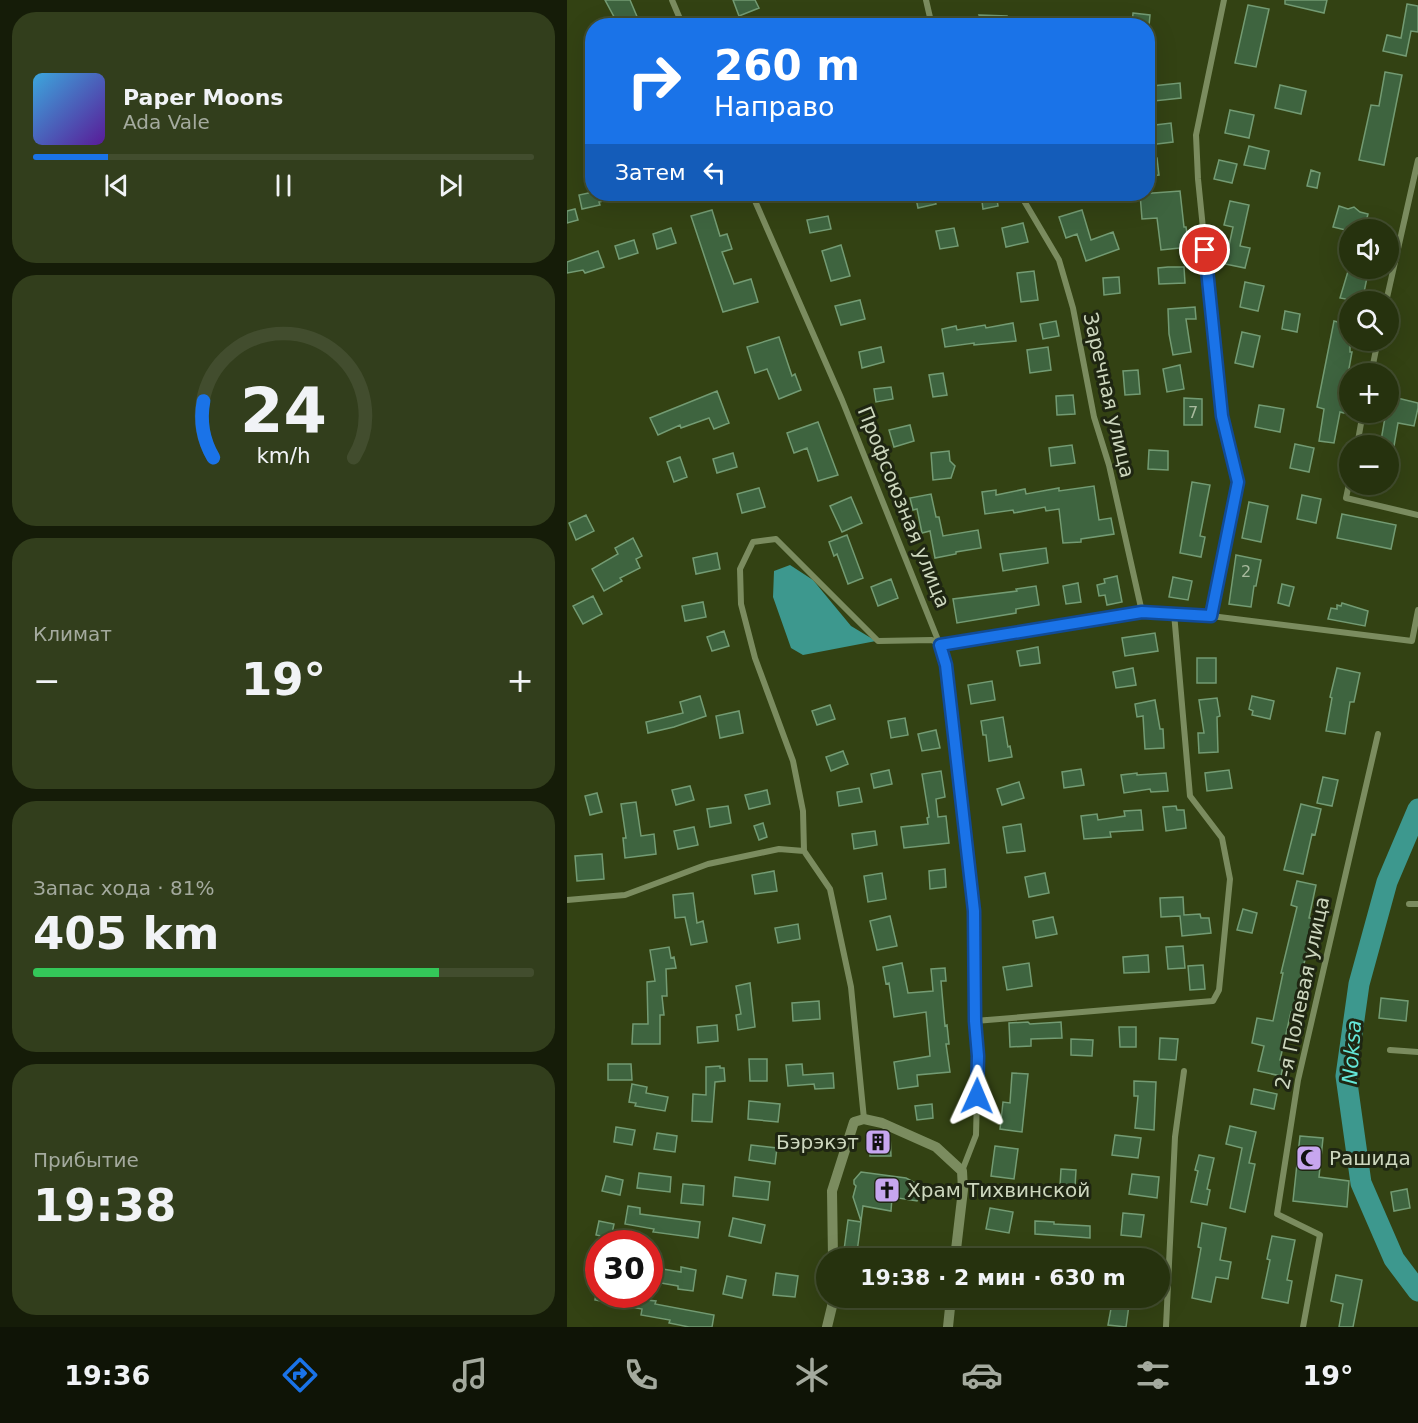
<!DOCTYPE html>
<html lang="ru">
<head>
<meta charset="utf-8">
<style>
	body { margin:0; font-family:"DejaVu Sans",sans-serif; background:#323e1c; color:#f1f3f6; height:100vh; display:flex; flex-direction:column; font-size:22px; white-space:nowrap }
	* { box-sizing:border-box; margin:0 }
	p { font-size:20px; color:#a4aa9e }
	.icon { flex:none; width:33px; height:33px; fill:none; stroke:currentColor; stroke-width:2; stroke-linecap:round; stroke-linejoin:round }
	.map { position:relative; flex:1; overflow:hidden }
	.panel { display:flex; flex-direction:column; gap:12px; padding:12px; background:#151c08; width:567px }
	.panel>* { flex:none }
	.banner { position:absolute; left:18px; top:18px; width:570px; height:183px; border-radius:24px; box-shadow:0 6px 24px #0002,0 0 0 2px #424d2e; background:#1a73e8; color:#fff; overflow:hidden }
	.tools { position:absolute; left:772px; top:219px; display:grid; gap:12px }
	.tools a { display:grid; place-items:center; width:60px; height:60px; border-radius:50%; background:#26320e; box-shadow:0 6px 24px #0002,0 0 0 2px #424d2e; font-size:30px }
	.speed { position:absolute; left:18px; top:1230px; display:flex; gap:12px; font-size:30px; font-weight:700; text-align:center }
	.speed>* { display:grid; place-content:center; width:78px; height:78px; border-radius:50%; background:#26320e; box-shadow:0 6px 24px #0002,0 0 0 2px #424d2e; line-height:1 }
	.speed .limit { border:9px solid #d22; background:#fff; color:#111 }
	.pin { position:absolute; display:grid; place-items:center; width:51px; height:51px; color:#fff; margin:-26px; border:3px solid #fff; border-radius:50%; box-shadow:0 2px 6px #0007 }
	.me { position:absolute; width:66px; margin:-33px; rotate:1deg; stroke-linejoin:round; filter:drop-shadow(0 0 4px #0008) }
	.turn { display:flex; align-items:center; gap:21px; height:126px; padding:0 30px; font-size:27px }
	.turn .icon { width:78px; height:78px; stroke-width:2.5 }
	.turn b { display:block; font-size:42px; line-height:51px }
	.then { display:flex; align-items:center; height:57px; padding:0 30px; background:#0003; gap:12px; font-size:22px }
	.big { font-size:45px; font-weight:700; line-height:1.1 }
	.panel .widget { flex:1; display:flex; flex-direction:column; justify-content:center; gap:9px; min-width:0; padding:0 21px; border-radius:24px; background:#323e1c }
	.panel .dial { align-items:center; gap:0 }
	.dial svg { height:156px; overflow:visible; fill:none; stroke:#424d2e; stroke-width:7; stroke-linecap:round; text-anchor:middle }
	.dial text { fill:#f1f3f6; stroke:none }
	.song { display:flex; align-items:center; gap:18px }
	.cover { width:72px; height:72px; border-radius:9px; background:linear-gradient(135deg,hsl(200 70% 55%),hsl(270 70% 35%)) }
	.played { height:6px; border-radius:3px; background:linear-gradient(90deg,#1a73e8 15%,#424d2e 15%) }
	.keys { display:flex; justify-content:space-around; direction:ltr }
	.heat { display:flex; justify-content:space-between; align-items:center; font-size:33px; direction:ltr }
	.charge { height:9px; border-radius:4px; background:linear-gradient(90deg,#34c759 81%,#424d2e 0) }
	.trip { position:absolute; left:249px; top:1248px; width:354px; height:60px; border-radius:30px; background:#26320e; box-shadow:0 6px 24px #0002,0 0 0 2px #424d2e; font-weight:700; line-height:60px; text-align:center }
	.tabs { display:flex; height:96px; justify-content:space-around; align-items:center; background:#0f1406; color:#a4aa9e }
	.tabs .icon { width:42px; height:42px }
	.tabs .current { color:#1a73e8 }
	.tabs b { font-size:27px; color:#f1f3f6 }
	main { display:flex; flex:1; min-height:0 }
	.map>svg:first-child { display:block }
</style>
</head>
<body>
<main>
<section class="panel">
<div class="widget">
<div class="song"><i class="cover"></i><div><b>Paper Moons</b><p>Ada Vale</p></div></div>
<div class="played"></div>
<div class="keys"><svg class="icon" aria-label="previous" viewBox="0 0 24 24"><path d="M18 5L8 12l10 7zM5 5v14"/></svg><svg class="icon" aria-label="pause" viewBox="0 0 24 24"><path d="M8 5v14M16 5v14"/></svg><svg class="icon" aria-label="next" viewBox="0 0 24 24"><path d="M6 5l10 7-10 7zM19 5v14"/></svg></div>
</div>
<div class="widget dial"><svg viewBox="0 0 100 80">
<path d="M14 69A42 42 0 1 1 86 69"/>
<path d="M14 69A42 42 0 0 1 9 40" stroke="#1a73e8"/>
<text x="50" y="56" font-size="32" font-weight="700">24</text>
<text x="50" y="72" font-size="11">km/h</text>
</svg></div>
<div class="widget"><p>Климат</p>
<div class="heat"><a>−</a><b class="big">19°</b><a>+</a></div>
</div>
<div class="widget"><p>Запас хода · 81%</p><b class="big">405 km</b><div class="charge"></div></div>
<div class="widget"><p>Прибытие</p><b class="big">19:38</b></div>
</section>
<div class="map">
<svg width="851" height="1327" viewBox="0 0 851 1327">
	<rect width="100%" height="100%" fill="#334213"/>
	<path fill="#3d988e" d="M223,565L246,580L284,626L309,641L236,655L224,648L206,597L207,571Z"/>
	<g fill="none" stroke-linecap="round" stroke-linejoin="round">
		<path stroke="#3d988e" stroke-width="21" d="M851,809L820,882L792,984L779,1076L794,1183L827,1259L851,1291"/>
	</g>
	<path fill="#3e643f" stroke="#739b73" stroke-width="1.5" d="M38,0H63L74,26H52Z
		M166,0H188L192,8L172,16Z
		M718,0H760L757,13L718,4Z
		M840,4L851,6V32L844,31L839,56L816,51L820,35L834,38Z
		M681,5L702,9L689,67L668,63Z
		M566,13L583,15L582,26H565Z
		M412,15L440,16L439,26H417Z
		M818,72L835,75L817,165L792,160L804,105L812,106Z
		M613,83L614,98L587,101L585,86Z
		M713,85L739,91L734,114L708,108Z
		M663,110L687,115L682,138L658,133Z
		M604,123L606,142L582,145L580,126Z
		M682,146L702,151L698,169L677,165Z
		M590,158L592,175L580,176V159Z
		M652,160L670,164L665,183L647,179Z
		M744,170L753,173L750,188L740,186Z
		M613,191L617,227H619L622,247L594,250L590,218L575,219L573,194Z
		M26,192L52,194L53,197L32,202L33,205L15,209L12,195Z
		M348,194H366L369,204L351,208Z
		M414,194H429L431,206L416,209Z
		M663,201L682,205L673,246L683,248L678,268L658,264L666,227L657,225Z
		M772,206L781,209L787,207L793,212L801,214L797,230H783V231L766,227Z
		M8,209L11,220L0,223V211Z
		M145,210L153,236L160,234L165,249L155,252L167,284L184,279L191,302L156,312L124,216Z
		M515,210L524,240L546,232L552,249L519,261L510,234L499,238L492,217Z
		M261,216L264,229L243,233L240,220Z
		M456,223L461,242L439,247L435,228Z
		M104,228L109,243L90,249L86,234Z
		M387,228L391,246L373,249L369,231Z
		M67,240L71,253L52,259L48,246Z
		M274,245L283,276L264,281L255,251Z
		M31,251L37,267L18,273L16,270L0,273V262Z
		M601,267H617L618,283L592,284L591,268Z
		M782,268H802L795,302L773,298Z
		M467,271L471,300L454,302L450,273Z
		M552,277L553,293L537,295L536,278Z
		M678,282L697,286L691,311L673,307Z
		M293,300L298,319L274,325L268,306Z
		M628,307L629,319H619L624,352L606,355L602,334L601,309Z
		M718,311L733,314L730,332L715,329Z
		M489,321L492,336L476,339L473,324Z
		M767,321L783,325V352H785L779,385L783,386L777,413L773,412L767,443L752,441L757,409L750,407Z
		M446,323L449,341L407,345V343L378,347L375,329L389,326L390,330L418,325L419,328Z
		M675,332L693,336L686,367L668,363Z
		M212,337L225,376L228,374L234,390L212,399L200,369L188,373L180,347Z
		M314,347L317,362L295,368L292,352Z
		M481,347L484,370L463,373L460,350Z
		M613,365L617,389L600,392L596,369Z
		M571,370L573,394L558,395L556,371Z
		M376,373L380,395L366,397L362,375Z
		M324,387L326,399L309,402L307,389Z
		M150,391L162,423L147,429L142,418L114,428L113,425L91,435L83,418Z
		M506,395L508,414L490,415L489,396Z
		M822,396L851,403V408L847,426L831,423L827,446H813L819,412H822Z
		M617,398L635,399V425H617Z
		M692,405L717,409L713,432L688,427Z
		M251,422L271,475L251,481L240,448L227,453L220,433Z
		M343,425L347,441L327,447L322,430Z
		M728,444L747,448L742,472L723,468Z
		M505,445L508,463L484,466L482,448Z
		M582,450L601,451V470L581,469Z
		M382,451L383,461L388,466L384,478L366,480L364,453Z
		M166,453L170,467L150,473L146,459Z
		M113,457L120,477L107,482L100,462Z
		M625,482L643,485L633,536L638,537L634,557L613,553Z
		M527,486L532,520L544,518L547,534L514,539V542L496,543L492,509L479,511L478,507L447,513L446,510L418,514L415,492L429,490V495L458,489L459,494L492,488V491Z
		M192,488L198,507L175,513L170,494Z
		M364,494L369,517H372L376,536L411,530L414,548L389,552V554L368,558L363,531L355,533L350,509L346,510L343,498Z
		M735,495L754,499L749,523L730,519Z
		M284,497L295,523L275,532L263,506Z
		M682,502L701,506L694,542L675,538Z
		M775,514L829,525L824,549L770,538Z
		M19,515L27,531L9,540L2,523Z
		M280,535L296,578L281,584L270,554L267,556L262,542Z
		M66,538L75,556L69,559L73,568L53,578L55,581L37,591L25,569L51,554L48,548Z
		M479,548L481,563L436,571L433,554Z
		M150,553L153,569L129,574L126,558Z
		M669,555L694,560L689,586H687L684,607L662,604Z
		M550,576L555,602L540,605L538,595L532,596L530,585L538,583L537,579Z
		M606,577L625,581L621,600L602,597Z
		M324,579L331,598L311,606L304,587Z
		M511,583L514,602L499,604L496,586Z
		M715,584L727,587L722,606L711,603Z
		M469,586L472,605L449,609V613L390,623L386,599L450,591L449,589Z
		M26,596L35,614L16,624L6,606Z
		M136,602L139,617L118,621L115,606Z
		M775,603L801,611L798,626L761,619L764,608L770,609V605L774,606Z
		M157,631L162,646L145,651L140,637Z
		M588,633L591,651L558,656L555,638Z
		M471,647L473,663L453,666L450,651Z
		M630,658H649V683H630Z
		M566,668L569,685L549,688L546,672Z
		M770,668L793,673L787,702H783L778,734L759,731L765,698L763,697Z
		M425,681L428,700L404,704L401,685Z
		M133,696L139,716L107,727L81,733L79,722L116,713L113,702Z
		M685,696L707,701L703,719L685,715L686,711L682,709Z
		M650,698L653,716L650,717L651,752L632,753L631,733H637L632,700Z
		M588,700L593,729H596L597,748L578,749L576,716L570,717L568,704Z
		M263,705L268,719L250,725L245,711Z
		M172,711L176,733L153,738L149,716Z
		M436,717L441,747L443,746L445,757L422,761L419,735H416L414,721Z
		M338,718L341,735L324,738L321,721Z
		M369,730L373,748L355,751L351,734Z
		M276,751L281,764L264,771L259,757Z
		M514,769L517,785L497,788L495,772Z
		M322,770L325,784L307,788L304,774Z
		M662,770L665,788L640,791L638,773Z
		M374,771L378,797L369,799L371,817L379,816L382,843L337,848L334,827L361,824L360,818L362,817L355,774Z
		M570,773V775L599,773L601,791L584,792L583,789L557,793L554,775Z
		M756,777L771,780L765,806L750,803Z
		M452,782L457,798L435,805L430,789Z
		M123,786L127,800L109,805L105,790Z
		M292,788L295,802L272,806L270,792Z
		M200,790L203,804L182,809L178,795Z
		M30,793L35,812L23,815L18,796Z
		M69,802L74,836L87,834L89,854L58,858L56,838H59L54,804Z
		M734,804L754,809L748,835L745,834L736,874L717,870Z
		M161,806L164,823L143,827L140,809Z
		M609,806L610,810H617L619,828L599,831L596,807Z
		M574,810L576,830L543,832L544,837L517,839L514,816L530,814L531,820L558,816L557,811Z
		M196,823L200,837L192,840L187,826Z
		M454,824L458,851L440,853L436,827Z
		M127,827L131,845L111,849L107,831Z
		M308,831L310,845L287,849L285,834Z
		M35,854L37,879L10,881L8,856Z
		M378,869L379,887L363,889L362,871Z
		M207,871L210,891L188,894L185,875Z
		M315,873L319,899L301,902L297,876Z
		M478,873L482,893L462,897L458,877Z
		M730,881L749,885L742,918L748,919L731,988H733L727,1013L724,1012L713,1060L717,1061L714,1076L691,1071L697,1046L685,1043L690,1018L706,1021L716,973H714L730,907L724,905Z
		M126,893L130,923L136,921L140,942L124,945L118,917L108,918L106,895Z
		M616,897L617,915L633,914L634,918H642L644,933L615,936L613,916L594,917L593,898Z
		M676,909L690,913L685,933L670,930Z
		M323,916L330,946L310,950L303,921Z
		M486,917L490,934L469,938L466,921Z
		M231,924L233,939L211,943L208,928Z
		M616,946L618,968L601,969L599,947Z
		M102,947L104,958L107,957L109,968L99,969L100,996H95L97,1015H93V1044H65L66,1024H81L80,982L88,981L83,950Z
		M581,955L582,972L557,973L556,957Z
		M335,963L341,993L366,991L364,969L378,968L379,981H374L378,1026L380,1025L382,1044H379L383,1072L350,1075L351,1086L331,1089L327,1062L363,1056L359,1012L327,1017L322,983L319,984L316,967Z
		M462,963L465,986L440,990L436,967Z
		M636,965L638,989L623,990L621,966Z
		M183,983L188,1027L171,1030L169,1015L174,1014L169,986Z
		M814,998L841,1001L839,1021L812,1018Z
		M252,1001L253,1019L226,1021L225,1003Z
		M461,1022L463,1024L494,1022L495,1038L464,1039V1046L443,1047L442,1023Z
		M150,1025L151,1041L131,1043L130,1027Z
		M552,1027H569V1047H553Z
		M593,1038L611,1039L609,1060L592,1059Z
		M504,1039L526,1040L525,1056L504,1055Z
		M182,1059H200V1081H183Z
		M41,1064H64L65,1080H41Z
		M235,1064L236,1075L266,1073L267,1088L248,1089L247,1084L221,1086L219,1065Z
		M153,1066V1068H157L158,1081L148,1082L145,1122L125,1121L126,1094L139,1095V1067Z
		M445,1073L461,1074L455,1132L433,1129L436,1102L443,1103Z
		M567,1081L589,1082L587,1130L568,1128L571,1096H567Z
		M65,1084L80,1087L79,1093L101,1097L98,1111L68,1106L69,1103L62,1102Z
		M687,1089L710,1094L707,1109L684,1104Z
		M182,1101L213,1104L211,1122L181,1119Z
		M365,1104L366,1118L350,1120L348,1106Z
		M663,1126L689,1132L682,1163L688,1164L678,1212L663,1208L675,1148L659,1144Z
		M49,1127L68,1130L65,1145L47,1142Z
		M303,1132H316L323,1135L324,1156H303Z
		M90,1133L110,1136L108,1152L87,1149Z
		M548,1135L574,1138L571,1158L545,1155Z
		M733,1136L756,1138L752,1177L782,1181L780,1207L726,1201Z
		M184,1145L210,1148L208,1164L182,1160Z
		M428,1146L451,1149L447,1179L424,1176Z
		M632,1155L647,1158L640,1189L643,1190L640,1205L624,1202L631,1171L628,1170Z
		M494,1169L509,1170L508,1187L493,1186Z
		M294,1172L339,1178L354,1186L350,1201L325,1197L324,1211L296,1206L294,1221L286,1197L289,1186L287,1184V1180Z
		M72,1173L104,1177L103,1192L70,1188Z
		M565,1174L592,1177L590,1198L562,1194Z
		M39,1176L56,1180L53,1195L35,1191Z
		M168,1177L203,1182L201,1200L166,1196Z
		M116,1184L137,1186L136,1205L114,1203Z
		M840,1189L843,1208L827,1211L824,1192Z
		M61,1206L73,1208V1214L133,1222L131,1238L86,1232L87,1229L58,1224Z
		M423,1208L446,1212L442,1233L419,1229Z
		M556,1213L577,1215L574,1237L554,1235Z
		M166,1218L198,1225L194,1243L162,1236Z
		M281,1220L294,1222L290,1252L277,1250Z
		M32,1221L47,1224L44,1238L29,1235Z
		M468,1221L487,1222V1224L523,1226V1238L468,1234Z
		M635,1223L659,1228L653,1260L664,1262L661,1279L649,1277L644,1302L625,1298L634,1248L631,1247Z
		M705,1236L728,1240L720,1280L725,1281L721,1303L695,1298L703,1260L700,1259Z
		M83,1267L114,1272V1267L129,1270L126,1291L111,1289V1286L82,1281Z
		M209,1273L231,1276L228,1297L206,1295Z
		M769,1275L795,1280L786,1327H772L776,1304L764,1301Z
		M160,1276L179,1280L175,1298L156,1294Z
		M29,1294H70V1299L89,1301L88,1304L147,1315L145,1327H122L102,1323L103,1320L74,1315L75,1309L28,1300Z
		M545,1303L562,1305L559,1327L541,1325Z"/>
	<g fill="none" stroke-linecap="round" stroke-linejoin="round">
		<path stroke="#7b8c5f" stroke-width="6" d="M105,0L116,26
			M359,0L365,26
			M185,194L275,400L373,645L379,665L407,911L408,1021L411,1056L409,1135L395,1171
			M453,194L492,260L506,308L527,417L542,465L575,612
			M819,302L851,160
			M804,374L811,340
			M790,446L796,412
			M783,479L779,498L851,515
			M644,616L671,482L655,416L631,179L629,135L657,0
			M0,900L58,895L141,864L212,849L237,851
			M842,904H851
			M408,1021L646,1001L652,990L663,879L655,838L623,796L607,613
			M823,1050L851,1052
			M297,1119L284,987L263,889L237,851L236,811L226,761L188,658L174,604L173,569L186,542L209,539L311,641L365,640L373,645L575,612L644,616L845,641L851,610
			M599,1327L608,1137L617,1071
			M736,1327L753,1235L710,1214L731,1080L811,734"/>
		<path stroke="#7b8c5f" stroke-width="10" d="M266,1258L265,1191L287,1122L297,1119L315,1123L369,1147L395,1171L396,1190L388,1258
			M260,1327L267,1298
			M381,1327L384,1298"/>
	</g>
	<g fill="none" stroke-linecap="round" stroke-linejoin="round">
		<defs>
			<path id="route" d="M410,1096L411,1056L408,1021L407,911L379,665L373,645L575,612L644,616L671,482L655,416L638,250"/>
		</defs>
		<use href="#route" stroke="#114b97" stroke-width="15"/>
		<use href="#route" stroke="#1a73e8" stroke-width="10"/>
	</g>
	<defs>
		<symbol id="building-square" viewBox="-11 -11 22 22"><rect x="-9" y="-9" width="18" height="18" rx="4" fill="#c7a6ef" stroke="#1f2612"/><path d="M-4-6H4V6H1V3H-1V6H-4ZM-2.5-4.3h1.7v1.8h-1.7ZM.8-4.3h1.7v1.8H.8ZM-2.5-1h1.7V.8h-1.7ZM.8-1h1.7V.8H.8Z" fill="#111"/></symbol>
		<symbol id="mosque-square" viewBox="-11 -11 22 22"><rect x="-9" y="-9" width="18" height="18" rx="4" fill="#c7a6ef" stroke="#1f2612"/><path d="M3.5-4.9A6 6 0 1 0 3.5 4.9A5 5 0 1 1 3.5-4.9Z" fill="#111"/></symbol>
		<symbol id="church-square" viewBox="-11 -11 22 22"><rect x="-9" y="-9" width="18" height="18" rx="4" fill="#c7a6ef" stroke="#1f2612"/><path d="M-1.2-6h2.4v3.5h3.3v2.4h-3.3V6h-2.4V-.1h-3.3v-2.4h3.3Z" fill="#111"/></symbol>
	</defs>
	<g fill-rule="evenodd">
		<use href="#building-square" x="296" y="1127" width="30" height="30"/>
		<use href="#mosque-square" x="727" y="1143" width="30" height="30"/>
		<use href="#church-square" x="305" y="1175" width="30" height="30"/>
	</g>
	<g text-anchor="middle" dominant-baseline="central" stroke-width="6" stroke-linejoin="round" paint-order="stroke">
		<g font-size="16" fill="#a9ba9e">
			<text x="626" y="412">7</text>
			<text x="679" y="571">2</text>
		</g>
		<g font-size="20" fill="#cdd7be" stroke="#1f2612">
			<text transform="translate(542 395) rotate(77)">Заречная улица</text>
			<text transform="translate(337 507) rotate(68)">Профсоюзная улица</text>
			<text transform="translate(735 993) rotate(-78)">2-я Полевая улица</text>
		</g>
		<g font-size="20" fill="#cdd7be" stroke="#1f2612" text-anchor="start">
			<text x="292" y="1142" text-anchor="end">Бэрэкэт</text>
			<text x="762" y="1158">Рашида</text>
			<text x="340" y="1190">Храм Тихвинской</text>
		</g>
		<g font-size="21" font-style="italic" fill="#64e7d8" stroke="#1f2612">
			<text transform="translate(785 1052) rotate(-86)">Noksa</text>
		</g>
	</g>
</svg>
<div class="tools">
<a><svg class="icon" aria-label="sound" viewBox="0 0 24 24"><path d="M4 9h4l5-4v14l-5-4H4zM17 9q2 3 0 6"/></svg></a>
<a><svg class="icon" aria-label="search" viewBox="0 0 24 24"><circle cx="10" cy="10" r="6"/><path d="M15 15l6 6"/></svg></a>
<a>+</a>
<a>−</a>
</div>
<div class="speed"><div class="limit">30</div></div>
<div class="pin" style="left:638px;top:250px;background:#d93025"><svg class="icon" aria-label="arrive" viewBox="0 0 24 24"><path d="M6 21V4h12l-3 4 3 4H6"/></svg></div>
<svg class="me" style="left:410px;top:1096px" viewBox="-20 -20 40 40"><path d="M0-17L14 15 0 8-14 15z" fill="#1a73e8" stroke="#fff" stroke-width="4"/></svg>
<div class="trip">19:38 · 2 мин · 630 m</div>
<div class="banner">
<div class="turn"><svg class="icon" aria-label="right" viewBox="0 0 24 24"><path d="M7 20v-9h11M14 6l5 5-5 5"/></svg><div><b>260 m</b>Направо</div></div>
<div class="then">Затем<svg class="icon" aria-label="left" viewBox="0 0 24 24"><path d="M17 20v-9H6M10 6l-5 5 5 5"/></svg></div>
</div>
</div>
</main>
<nav class="tabs">
<b>19:36</b>
<svg class="icon current" aria-label="directions" viewBox="0 0 24 24"><path d="M12 3l9 9-9 9-9-9zM9 14v-3h6M13 9l2 2-2 2"/></svg>
<svg class="icon" aria-label="music" viewBox="0 0 24 24"><path d="M9 18V5l10-2v13"/><circle cx="6" cy="18" r="3"/><circle cx="16" cy="16" r="3"/></svg>
<svg class="icon" aria-label="phone" viewBox="0 0 24 24"><path d="M5 4h4l2 5-3 2q2 4 5 5l2-3 5 2v4C11 20 4 13 5 4z"/></svg>
<svg class="icon" aria-label="climate" viewBox="0 0 24 24"><path d="M12 3v18M4 7l16 10M4 17L20 7"/></svg>
<svg class="icon" aria-label="car" viewBox="0 0 24 24"><path d="M5 17H2v-5l4-1 3-4h7l3 4 3 1v5h-3M9 17h6M6 11h13"/><circle cx="7" cy="17" r="2"/><circle cx="17" cy="17" r="2"/></svg>
<svg class="icon" aria-label="filters" viewBox="0 0 24 24"><path d="M4 7h16M4 17h16"/><circle cx="9" cy="7" r="2"/><circle cx="15" cy="17" r="2"/></svg>
<b>19°</b>
</nav>
</body>
</html>
